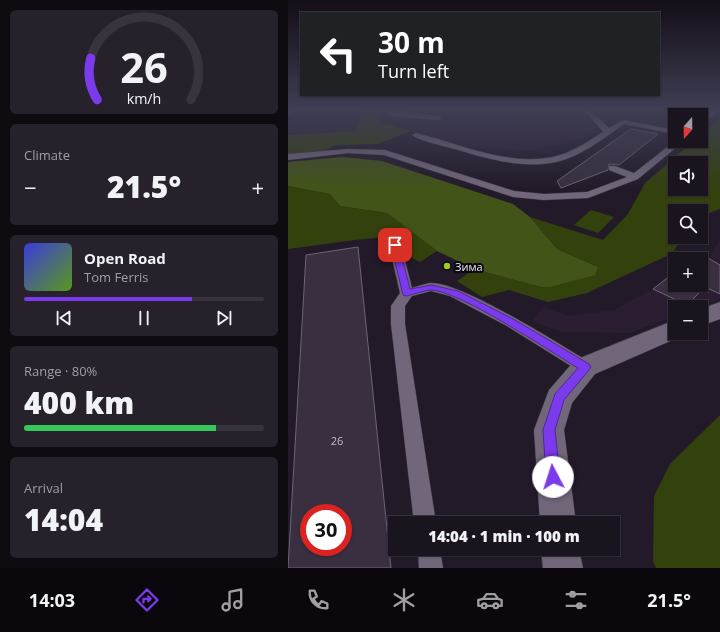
<!DOCTYPE html>
<html lang="en">
<head>
<meta charset="utf-8">
<style>
	body { margin:0; font-family:"Open Sans",sans-serif; background:#27212c; color:#f1f3f6; height:100vh; display:flex; flex-direction:column; font-size:15px; white-space:nowrap }
	* { box-sizing:border-box; margin:0 }
	p { font-size:13px; color:#9f9ea4 }
	.icon { flex:none; width:22px; height:22px; fill:none; stroke:currentColor; stroke-width:2; stroke-linecap:round; stroke-linejoin:round }
	.map { position:relative; flex:1; overflow:hidden }
	.drawer { display:flex; flex-direction:column; gap:10px; padding:10px; background:#0e0b11; width:288px }
	.drawer>* { flex:none }
	.hud { position:absolute; left:12px; top:12px; width:360px; height:84px; border-radius:0px; box-shadow:0 1px 3px #0004,0 0 0 1px #38333d; background:#202124; color:#fff; overflow:hidden }
	.needle { width:26px; rotate:200deg }
	.tools { position:absolute; left:380px; top:108px; display:grid; gap:8px }
	.tools a { display:grid; place-items:center; width:40px; height:40px; border-radius:0px; background:#1a141f; box-shadow:0 1px 3px #0004,0 0 0 1px #38333d; font-size:20px }
	.speed { position:absolute; left:12px; top:504px; display:flex; gap:8px; font-size:20px; font-weight:700; text-align:center }
	.speed>* { display:grid; place-content:center; width:52px; height:52px; border-radius:50%; background:#1a141f; box-shadow:0 1px 3px #0004,0 0 0 1px #38333d; line-height:1 }
	.speed .limit { border:6px solid #d22; background:#fff; color:#111 }
	.pin { position:absolute; display:grid; place-items:center; width:34px; height:34px; color:#fff; margin:-17px; border-radius:8px; box-shadow:0 2px 6px #0006 }
	.me { position:absolute; width:44px; margin:-22px; rotate:355deg; stroke-linejoin:round; filter:drop-shadow(0 0 3px #0008) }
	.turn { display:flex; align-items:center; gap:14px; height:84px; padding:0 12px; font-size:18px }
	.turn .icon { width:52px; height:52px; stroke-width:2.5 }
	.turn b { display:block; font-size:28px; line-height:34px }
	.big { font-size:30px; font-weight:800; line-height:1.1 }
	.drawer .card { flex:1; display:flex; flex-direction:column; justify-content:center; gap:6px; min-width:0; padding:0 14px; border-radius:6px; background:#27212c }
	.drawer .dial { align-items:center; gap:0 }
	.dial svg { height:104px; overflow:visible; fill:none; stroke:#38333d; stroke-width:7; stroke-linecap:round; text-anchor:middle }
	.dial text { fill:#f1f3f6; stroke:none }
	.song { display:flex; align-items:center; gap:12px }
	.cover { width:48px; height:48px; border-radius:6px; background:linear-gradient(135deg,hsl(240 70% 55%),hsl(90 70% 35%)) }
	.played { height:4px; border-radius:2px; background:linear-gradient(90deg,#7c3aed 70%,#38333d 70%) }
	.keys { display:flex; justify-content:space-around; direction:ltr }
	.heat { display:flex; justify-content:space-between; align-items:center; font-size:22px; direction:ltr }
	.charge { height:6px; border-radius:3px; background:linear-gradient(90deg,#34c759 80%,#38333d 0) }
	.trip { position:absolute; left:100px; top:516px; width:232px; height:40px; border-radius:0px; background:#1a141f; box-shadow:0 1px 3px #0004,0 0 0 1px #38333d; font-weight:800; line-height:40px; text-align:center }
	.menu { display:flex; height:64px; justify-content:space-around; align-items:center; background:#0a080c; color:#9f9ea4 }
	.menu .icon { width:28px; height:28px }
	.menu .current { color:#7c3aed }
	.menu b { font-size:18px; color:#f1f3f6 }
	main { display:flex; flex:1; min-height:0 }
	.map>svg:first-child { display:block }
</style>
</head>
<body>
<main>
<section class="drawer">
<div class="card dial"><svg viewBox="0 0 100 80">
<path d="M14 69A42 42 0 1 1 86 69"/>
<path d="M14 69A42 42 0 0 1 9 37" stroke="#7c3aed"/>
<text x="50" y="56" font-size="32" font-weight="700">26</text>
<text x="50" y="72" font-size="11">km/h</text>
</svg></div>
<div class="card"><p>Climate</p>
<div class="heat"><a>−</a><b class="big">21.5°</b><a>+</a></div>
</div>
<div class="card">
<div class="song"><i class="cover"></i><div><b>Open Road</b><p>Tom Ferris</p></div></div>
<div class="played"></div>
<div class="keys"><svg class="icon" aria-label="previous" viewBox="0 0 24 24"><path d="M18 5L8 12l10 7zM5 5v14"/></svg><svg class="icon" aria-label="pause" viewBox="0 0 24 24"><path d="M8 5v14M16 5v14"/></svg><svg class="icon" aria-label="next" viewBox="0 0 24 24"><path d="M6 5l10 7-10 7zM19 5v14"/></svg></div>
</div>
<div class="card"><p>Range · 80%</p><b class="big">400 km</b><div class="charge"></div></div>
<div class="card"><p>Arrival</p><b class="big">14:04</b></div>
</section>
<div class="map">
<svg width="432" height="568" viewBox="0 0 432 568">
	<rect width="100%" height="100%" fill="#231a29"/>
	<path fill="#2b1e33" d="M0,110H74L68,131L0,135Z
		M92,110H292L311,130L297,138L243,151L179,147L91,122Z
		M432,240V299L410,307H387V316L342,333L274,332L244,321L256,307L280,316L326,310L365,289L387,272V285H413V259H403L411,253L420,258Z"/>
	<path fill="#33410d" fill-rule="evenodd" d="M74,110H92V122L122,131L90,144L48,145L35,151L0,154V135L68,131Z
		M432,118V209L413,216V211H387V237H396L383,254L299,293L260,302L221,290L194,297L169,281L186,269L253,287L310,267L269,249L242,217L315,240L340,214L357,183L406,141H413V135ZM387,163H413V189H387Z
		M0,186L42,194L52,206L99,213L149,251L132,262L124,258L108,236L67,240L0,249Z
		M303,210L326,217L310,233L286,225Z
		M432,415V568H368L365,561L366,496L382,464Z"/>
	<path fill="#435419" d="M55,157L94,161L225,204L242,217L269,249L310,267L307,275L262,287H253L186,269L149,251L99,213L52,206L42,194L0,186V162Z"/>
	<path fill="#392f40" stroke="#6e6476" fill-rule="evenodd" d="M343,129L370,134L331,165L321,164L320,170L273,188L269,181Z
		M70,247L103,568H0L18,255ZM21,513H55V547H21Z
		M411,253L432,265V294L417,287L399,305L365,289L387,272V285H413V259H403Z"/>
	<g fill="none" stroke-linecap="round" stroke-linejoin="round">
		<defs>
			<path id="lane" d="M0,110H5L0,115Z
				M98,110L150,116L154,118L150,120L105,116Z
				M296,110H302L321,128L335,120L387,130V134L336,124C319,136 301,150 281,158C246,172 203,160 167,149C157,146 131,141 124,135L128,133C173,144 225,169 272,155C288,150 302,140 315,132Z
				M422,110H428L427,114L413,126V120L421,113Z
				M387,141H396L350,179L300,198L256,200L225,197L96,155L60,153L0,160V154L60,149L97,150L226,191L256,194L299,192L339,177L321,170V166H327L346,173Z
				M107,242L113,245L124,288C130,286 136,284 142,283C173,281 272,345 303,363L305,367L303,371L297,373L291,371L219,326L162,296L143,291L124,296L117,306V324L148,523H126L103,324V306L112,293L101,245Z
				M130,549H152L155,568H131Z"/>
			<path id="street" d="M432,302V319L413,326V309Z
				M387,320V333H397L396,335L307,374L284,403L276,430L288,523H252L246,430L261,390L287,360Z
				M253,549H291L295,568H255Z"/>
		</defs>
		<use href="#lane" stroke="#3e3743" stroke-width="1"/>
		<use href="#street" stroke="#3e3743" stroke-width="1"/>
		<use href="#lane" fill="#72677a" fill-rule="evenodd"/>
		<use href="#street" fill="#72677a" fill-rule="evenodd"/>
	</g>
	<linearGradient id="sky" x2="0" y2="1"><stop stop-color="#130e17"/><stop offset="0.58" stop-color="#3f3e54"/><stop offset="1" stop-color="#3f3e54" stop-opacity="0"/></linearGradient>
	<rect width="432" height="189" fill="url(#sky)"/>
	<path fill="#7c3aed" stroke="#51269a" d="M107,242L111,245L122,289L143,285L170,291L227,320L301,364L303,367L301,370L276,400L267,430L272,477L270,481L265,483L260,481L258,477L255,430L267,394L290,368C263,352 169,289 142,290C135,291 126,294 119,296L115,295L103,245Z"/>
	<circle fill="#a0c92c" stroke="#0a070d" stroke-width="1.5" cx="159" cy="266" r="4"/>
	<g text-anchor="middle" dominant-baseline="central" stroke-width="4" stroke-linejoin="round" paint-order="stroke">
		<g font-size="11" fill="#eee8f2" stroke="#0a070d" text-anchor="start">
			<text x="167" y="266">Зима</text>
		</g>
		<g font-size="11" fill="#c1bac6">
			<text x="49" y="440">26</text>
		</g>
	</g>
</svg>
<div class="tools">
<a><svg class="needle" viewBox="-14 -14 28 28"><path d="M0-13l5 13h-10z" fill="#e53935"/><path d="M0 13l5-13h-10z" fill="#9f9ea4"/></svg></a>
<a><svg class="icon" aria-label="sound" viewBox="0 0 24 24"><path d="M4 9h4l5-4v14l-5-4H4zM17 9q2 3 0 6"/></svg></a>
<a><svg class="icon" aria-label="search" viewBox="0 0 24 24"><circle cx="10" cy="10" r="6"/><path d="M15 15l6 6"/></svg></a>
<a>+</a>
<a>−</a>
</div>
<div class="speed"><div class="limit">30</div></div>
<div class="pin" style="left:107px;top:245px;background:#d93025"><svg class="icon" aria-label="arrive" viewBox="0 0 24 24"><path d="M6 21V4h12l-3 4 3 4H6"/></svg></div>
<svg class="me" style="left:265px;top:477px" viewBox="-20 -20 40 40"><circle r="19" fill="#fff"/><path d="M0-13L10 11 0 6-10 11z" fill="#7c3aed"/></svg>
<div class="trip">14:04 · 1 min · 100 m</div>
<div class="hud">
<div class="turn"><svg class="icon" aria-label="left" viewBox="0 0 24 24"><path d="M17 20v-9H6M10 6l-5 5 5 5"/></svg><div><b>30 m</b>Turn left</div></div>
</div>
</div>
</main>
<nav class="menu">
<b>14:03</b>
<svg class="icon current" aria-label="directions" viewBox="0 0 24 24"><path d="M12 3l9 9-9 9-9-9zM9 14v-3h6M13 9l2 2-2 2"/></svg>
<svg class="icon" aria-label="music" viewBox="0 0 24 24"><path d="M9 18V5l10-2v13"/><circle cx="6" cy="18" r="3"/><circle cx="16" cy="16" r="3"/></svg>
<svg class="icon" aria-label="phone" viewBox="0 0 24 24"><path d="M5 4h4l2 5-3 2q2 4 5 5l2-3 5 2v4C11 20 4 13 5 4z"/></svg>
<svg class="icon" aria-label="climate" viewBox="0 0 24 24"><path d="M12 3v18M4 7l16 10M4 17L20 7"/></svg>
<svg class="icon" aria-label="car" viewBox="0 0 24 24"><path d="M5 17H2v-5l4-1 3-4h7l3 4 3 1v5h-3M9 17h6M6 11h13"/><circle cx="7" cy="17" r="2"/><circle cx="17" cy="17" r="2"/></svg>
<svg class="icon" aria-label="filters" viewBox="0 0 24 24"><path d="M4 7h16M4 17h16"/><circle cx="9" cy="7" r="2"/><circle cx="15" cy="17" r="2"/></svg>
<b>21.5°</b>
</nav>
</body>
</html>
